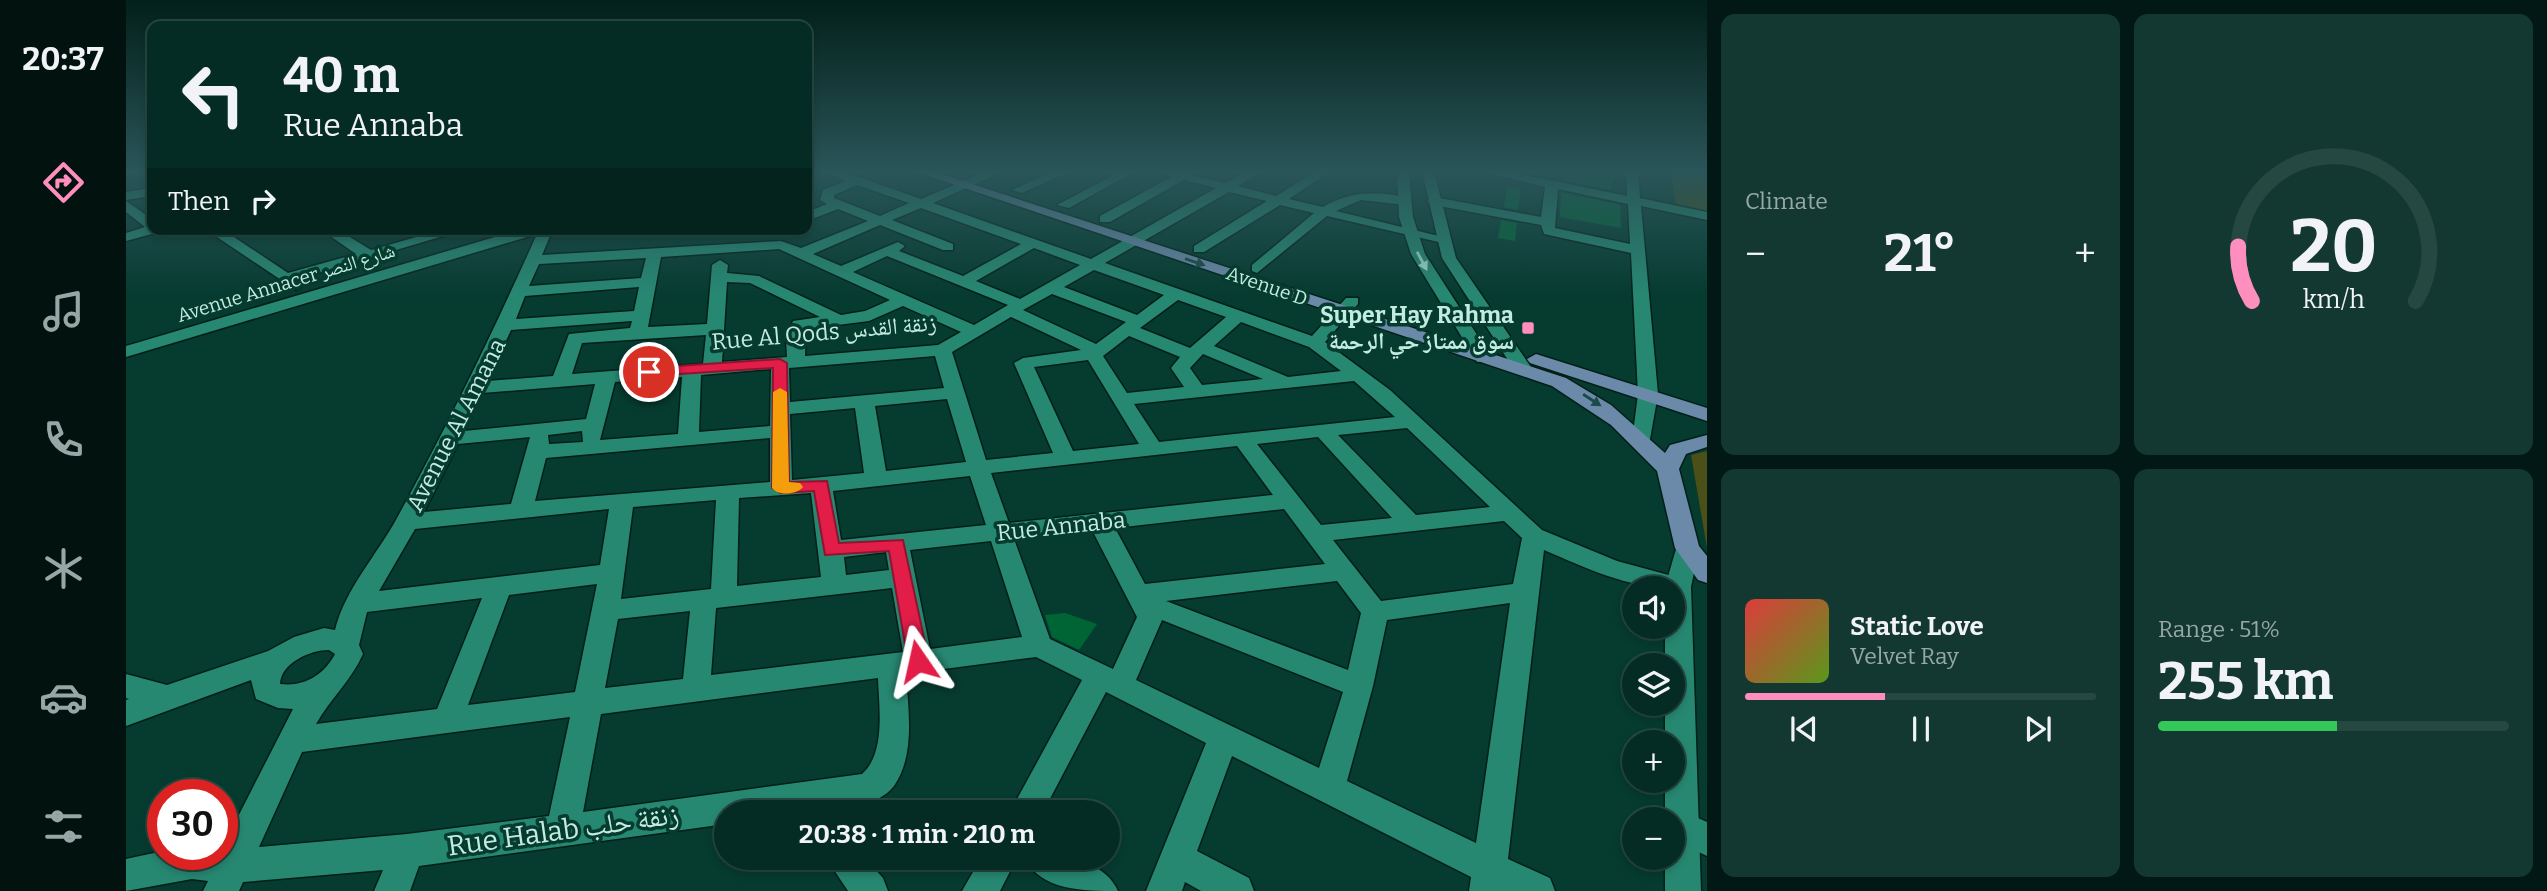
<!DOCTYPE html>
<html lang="en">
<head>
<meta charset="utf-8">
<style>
	body { margin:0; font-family:Bitter,"Noto Naskh Arabic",serif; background:#123831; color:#f1f3f6; height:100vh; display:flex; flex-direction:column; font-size:26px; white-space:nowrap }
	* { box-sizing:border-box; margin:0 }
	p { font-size:23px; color:#97a7a6 }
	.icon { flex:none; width:38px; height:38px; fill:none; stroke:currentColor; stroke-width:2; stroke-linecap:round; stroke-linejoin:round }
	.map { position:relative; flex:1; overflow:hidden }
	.side { display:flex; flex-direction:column; gap:14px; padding:14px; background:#021814; width:840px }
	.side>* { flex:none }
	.top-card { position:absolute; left:21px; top:21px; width:665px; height:214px; border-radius:14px; box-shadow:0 4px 10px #0003,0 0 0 2px #254841; background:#042c24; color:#f1f3f6; overflow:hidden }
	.buttons { position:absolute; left:1496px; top:576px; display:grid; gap:14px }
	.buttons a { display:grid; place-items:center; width:63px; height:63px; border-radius:50%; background:#042c24; box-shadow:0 4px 10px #0003,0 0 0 2px #254841; font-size:35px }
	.speed { position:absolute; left:21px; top:779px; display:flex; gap:14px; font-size:35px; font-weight:700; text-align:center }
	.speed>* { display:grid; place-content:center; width:91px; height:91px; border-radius:50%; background:#042c24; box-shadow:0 4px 10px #0003,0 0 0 2px #254841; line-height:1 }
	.speed .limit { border:10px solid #d22; background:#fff; color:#111 }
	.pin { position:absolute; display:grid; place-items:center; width:60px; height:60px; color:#fff; margin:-30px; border:4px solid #fff; border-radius:50%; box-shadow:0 2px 7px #0007 }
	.me { position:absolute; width:77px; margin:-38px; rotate:349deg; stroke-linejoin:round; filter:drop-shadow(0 0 5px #0008) }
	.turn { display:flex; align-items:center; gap:24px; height:147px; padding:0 21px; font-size:32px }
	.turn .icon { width:91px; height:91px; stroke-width:2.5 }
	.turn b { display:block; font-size:49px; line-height:60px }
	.then { display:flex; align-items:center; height:66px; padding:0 21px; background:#0003; gap:14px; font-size:26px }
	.big { font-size:52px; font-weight:700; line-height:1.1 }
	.side .card { flex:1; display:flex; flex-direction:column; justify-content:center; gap:10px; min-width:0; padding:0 24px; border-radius:14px; background:#123831 }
	.side .dial { align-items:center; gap:0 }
	.dial svg { height:182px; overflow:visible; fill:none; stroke:#254841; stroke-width:7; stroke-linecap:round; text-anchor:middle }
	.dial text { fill:#f1f3f6; stroke:none }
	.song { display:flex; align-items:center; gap:21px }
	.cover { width:84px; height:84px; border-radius:10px; background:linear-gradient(135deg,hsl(0 70% 55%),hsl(90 70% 35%)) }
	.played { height:7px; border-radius:4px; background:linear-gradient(90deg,#fe8ebd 40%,#254841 40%) }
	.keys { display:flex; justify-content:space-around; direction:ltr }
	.heat { display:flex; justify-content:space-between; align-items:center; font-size:38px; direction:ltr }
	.charge { height:10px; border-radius:5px; background:linear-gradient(90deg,#34c759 51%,#254841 0) }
	.side .tiles { flex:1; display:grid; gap:14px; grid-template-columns:repeat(2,1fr) }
	.trip { position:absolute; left:588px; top:800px; width:406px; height:70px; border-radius:35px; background:#042c24; box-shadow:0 4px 10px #0003,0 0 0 2px #254841; font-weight:700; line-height:70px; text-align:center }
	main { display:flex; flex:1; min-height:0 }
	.tabs { display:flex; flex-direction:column; width:126px; justify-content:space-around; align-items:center; background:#02120e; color:#97a7a6 }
	.tabs .icon { width:49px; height:49px }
	.tabs .current { color:#fe8ebd }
	.tabs b { font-size:32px; color:#f1f3f6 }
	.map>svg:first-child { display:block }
</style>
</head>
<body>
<main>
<nav class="tabs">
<b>20:37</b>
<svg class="icon current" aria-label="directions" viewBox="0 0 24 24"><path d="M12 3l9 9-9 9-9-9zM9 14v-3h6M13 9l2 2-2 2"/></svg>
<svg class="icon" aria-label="music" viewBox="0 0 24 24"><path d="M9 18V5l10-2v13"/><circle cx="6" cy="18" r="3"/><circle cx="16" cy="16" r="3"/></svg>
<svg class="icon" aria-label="phone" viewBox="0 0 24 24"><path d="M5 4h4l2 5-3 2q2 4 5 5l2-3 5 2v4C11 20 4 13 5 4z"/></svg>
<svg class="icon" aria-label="climate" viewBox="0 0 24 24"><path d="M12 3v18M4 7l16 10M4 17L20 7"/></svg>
<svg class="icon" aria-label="car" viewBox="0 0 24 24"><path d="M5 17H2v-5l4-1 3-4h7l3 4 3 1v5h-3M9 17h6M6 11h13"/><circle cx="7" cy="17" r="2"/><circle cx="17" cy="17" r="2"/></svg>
<svg class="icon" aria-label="filters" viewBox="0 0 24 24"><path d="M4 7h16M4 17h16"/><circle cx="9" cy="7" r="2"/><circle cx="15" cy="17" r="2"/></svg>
</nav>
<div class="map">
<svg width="1581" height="891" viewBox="0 0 1581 891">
	<rect width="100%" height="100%" fill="#063b30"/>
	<path fill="#4a5017" d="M1545,171H1581V212L1550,206Z
		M1581,451V548L1565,455Z"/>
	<path fill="#006535" d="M1441,171H1491L1484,190L1436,180Z
		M1381,187L1395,189L1392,210L1378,207Z
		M1435,192L1494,205L1495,228L1434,217Z
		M1375,220L1391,223L1389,241L1372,238Z
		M939,613L971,624L953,650L926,637L919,615Z"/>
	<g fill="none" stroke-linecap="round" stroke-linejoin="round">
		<defs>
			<path id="street" d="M0,171H19L0,177Z
				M681,171H693L681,177Z
				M698,171H716L795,199L861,171H878L807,203L965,259L1090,188L1058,180L984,222H974V216L1045,177L1029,171H1063L1065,175L1099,183L1121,171H1136L1112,186L1150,196L1190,171H1205L1163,199L1197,207C1225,190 1252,191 1284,198V204L1279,205L1235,200L1210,211L1321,238V244L1201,216L1131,273L1126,271V265L1188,213L1154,205L1078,252H1068V246L1141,201L1103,192L979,263L1186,336L1220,298H1232V304L1199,342L1264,390L1416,530L1491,561L1561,580L1565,587L1561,594L1547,595V588C1501,588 1460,568 1418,550L1382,859L1424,878L1429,891H1343L1345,877L1106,756L1071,851L1123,878L1128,891H1075L1059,882L1056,891H1020L1080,743L980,692L917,812H884L956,680L910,657L780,674C782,709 790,754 768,786C744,820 639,812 600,812V824L293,866L284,891H248L257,870L117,882L113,891H77L82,881L66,879L0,891V859L37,851V854H96V848L167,709L152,708L130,699L125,680L0,726V700L3,699L0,698V674L41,685L142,651L168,637L198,628L209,630C219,589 251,555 271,518C322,425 368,330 411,234L0,357V346L396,229H427L416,255L655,241L675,248L742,221L712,209L681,221V212L701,204L694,200L697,190L720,181ZM731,185L783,203L754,216L708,198V195ZM795,208L895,244L837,276L773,251L779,246L772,242L715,266L687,254L754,225L817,250H827V244L766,220ZM908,248L954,265L894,299L850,281ZM653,249L764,300L739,311L715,315L633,276L601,273L602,265L594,260L586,265L581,324L522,327L535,257ZM761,256L882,305L848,325L727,272ZM520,258L515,278L403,286L413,264ZM968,270L1038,295L1011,315L938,287ZM601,282L624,283L694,317L667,321L660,339L661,357L596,362ZM513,287L508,311L390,319L399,296ZM926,294L1000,322L970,344L897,310ZM1052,300L1100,317L1064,348L1014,328ZM777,306L835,332L812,345L679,356L680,329L743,321ZM885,317L955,350L897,358L888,363L927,453L860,460L826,352ZM506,321L504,328L443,334L427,376L361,381L385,330ZM1115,322L1183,347L1215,371L1162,377L1088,346ZM580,335L577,364L446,374L456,343ZM1003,336L1054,357L1045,368L1058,387L1001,393L977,356ZM1077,354L1137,379L1076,385L1064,368ZM809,356L818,388L664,402L663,368ZM962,360L1013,444L947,451L908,367ZM645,369L644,426L573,432L575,375ZM556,377L552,434L474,440L489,382ZM1228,381L1269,417L1033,442L1008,404ZM469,384L460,419L338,431L356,393ZM821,399L840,462L760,471L749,406ZM729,408L738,473L666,480L664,414ZM1281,428L1364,507L1290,515L1212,435ZM456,431L457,442L423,444L422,435ZM404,437L385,504L298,512L332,444ZM1192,437L1266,518L1195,525L1131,444ZM644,438V482L409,501L420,458ZM1111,446L1147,495L883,523L865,473ZM844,476L860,525L715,540L707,491ZM685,493L695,577L611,586L613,498ZM590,500L585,589L495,599L507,507ZM483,509L474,565L253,591L289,529ZM1158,509L1199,564L1019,584L989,528ZM1378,521L1396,538L1387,584L1255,601L1207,540ZM966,530L1011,617L987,669L924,639L888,539ZM865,541L896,637L804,649L784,550ZM760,552L763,570L720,575L718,557ZM1211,581L1235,613L1222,670L1040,601ZM471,584L449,692L342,705L383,595ZM766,588L777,652L585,675L590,608ZM356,598L311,709L190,724C204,699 225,681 237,654L233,645L241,612ZM1384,603L1350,843L1221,781L1247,686L1261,620ZM564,611L557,679L479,688L492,619ZM1036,620L1217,692L1193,768L1010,680ZM203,650L209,654C198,675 178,687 154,684C155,663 184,650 203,650ZM752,678C753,707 760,753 736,774L457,812L475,714ZM444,717L423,816L281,834L133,847L176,752Z
				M928,171H945L896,193L886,190Z
				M995,171H1010L943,208L931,205Z
				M1356,171H1380L1501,196L1500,171H1512L1514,198L1581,212V220L1515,206L1532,394L1523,445H1509L1506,441L1512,394L1505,253L1418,234L1415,225L1308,205L1301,201L1308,197L1415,217L1419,187ZM1432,189L1502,204L1504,244L1429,228Z
				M0,201L26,219V229H35L33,232L0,241V233L19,227L0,212Z
				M79,229H96L162,273L230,254L194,229H211L245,250L318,229H341L172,279L178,285L170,290Z
				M477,229H523L516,233L483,235L478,234Z
				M1556,811L1581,822V856L1547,840V819H1543Z
				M700,858H739L757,878L762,891H722Z
				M855,858H891L874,891H836Z
				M899,858C931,855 977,857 992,891C959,891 914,891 899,858Z"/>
			<path id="secondary" d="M1271,171H1283L1287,217L1299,254L1366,358L1363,362H1351L1285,254L1273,217Z
				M1296,171H1308L1330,258L1407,370L1405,374H1391L1316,258Z
				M26,188V196L0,200V192Z
				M1561,540L1570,542L1573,548L1565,587L1575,891H1539V858H1547V819H1539V780H1547V742H1539V704H1547V665H1539V626H1547V588L1539,587L1552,542Z"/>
			<path id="primary" d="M788,171H806L1440,378L1485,405L1539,453L1544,445L1581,435V447L1560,454L1553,469L1573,546L1581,556V583L1572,580L1549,548L1531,471L1485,425L1426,386Z
				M1410,354L1581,408V421L1404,363L1401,359Z"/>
		</defs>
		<use href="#street" stroke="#031f18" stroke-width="3"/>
		<use href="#secondary" stroke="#031f18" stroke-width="3"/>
		<use href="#primary" stroke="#031f18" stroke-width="3"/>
		<use href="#street" fill="#278872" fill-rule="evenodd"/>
		<use href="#secondary" fill="#278872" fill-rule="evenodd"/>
		<use href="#primary" fill="#6b89a8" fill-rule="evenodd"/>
	</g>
	<defs><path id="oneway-solid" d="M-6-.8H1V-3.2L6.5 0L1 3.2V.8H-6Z" transform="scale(1.75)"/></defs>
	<use fill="#a3d8c9" href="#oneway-solid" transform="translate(1296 261) rotate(62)"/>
	<g fill="#1a4b48">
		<use href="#oneway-solid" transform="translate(1069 262) rotate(19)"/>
		<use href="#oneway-solid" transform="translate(1466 400) rotate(33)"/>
	</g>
	<linearGradient id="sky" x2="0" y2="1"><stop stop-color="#03201a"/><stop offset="0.58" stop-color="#2a5559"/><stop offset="1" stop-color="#2a5559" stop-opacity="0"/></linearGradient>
	<rect width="1581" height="296" fill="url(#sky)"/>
	<path fill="#e11d48" stroke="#92132f" stroke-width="2" d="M654,359L661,363L663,482L701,481L713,543L777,540L803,661L800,667L792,669L785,667L782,661L763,551L699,555L688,491L655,493L646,488L647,368L523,376L516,372L523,368Z"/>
	<path fill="#f59e0b" d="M654,388L661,392L663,482L674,483L677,487C671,495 652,496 646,488L647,392Z"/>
	<rect fill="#fe8ebd" stroke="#063b30" stroke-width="2.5" x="1395" y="321" width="14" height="14" rx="3.5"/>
	<g text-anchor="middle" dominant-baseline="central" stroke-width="7" stroke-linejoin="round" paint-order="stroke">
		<g font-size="19" fill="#c2ecdf" stroke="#063b30">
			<text transform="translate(160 283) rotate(-17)">Avenue Annacer شارع النصر</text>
			<text transform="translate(1141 286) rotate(19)">Avenue D</text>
		</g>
		<g font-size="23" font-weight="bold" fill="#c2ecdf" stroke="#063b30" text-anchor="end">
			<text x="1388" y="315">Super Hay Rahma<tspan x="1388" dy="26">سوق ممتاز حي الرحمة</tspan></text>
		</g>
		<g font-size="23" fill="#c2ecdf" stroke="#063b30">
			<text transform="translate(698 332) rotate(-5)">Rue Al Qods زنقة القدس</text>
			<text transform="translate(330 425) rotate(-63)">Avenue Al Amana</text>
			<text transform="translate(935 526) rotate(-6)">Rue Annaba</text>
		</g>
		<g font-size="28" fill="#c2ecdf" stroke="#063b30">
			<text transform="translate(437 830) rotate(-8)">Rue Halab زنقة حلب</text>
		</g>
	</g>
</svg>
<div class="buttons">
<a><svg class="icon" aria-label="sound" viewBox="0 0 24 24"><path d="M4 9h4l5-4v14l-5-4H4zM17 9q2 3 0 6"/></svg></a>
<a><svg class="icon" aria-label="layers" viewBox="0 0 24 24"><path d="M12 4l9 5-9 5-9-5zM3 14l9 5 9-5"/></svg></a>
<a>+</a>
<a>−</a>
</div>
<div class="speed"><div class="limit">30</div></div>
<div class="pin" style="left:523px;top:372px;background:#d93025"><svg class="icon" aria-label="arrive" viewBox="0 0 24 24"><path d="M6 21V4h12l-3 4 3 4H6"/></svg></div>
<svg class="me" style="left:792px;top:661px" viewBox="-20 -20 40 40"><path d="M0-17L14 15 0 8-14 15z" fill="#e11d48" stroke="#fff" stroke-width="4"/></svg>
<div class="trip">20:38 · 1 min · 210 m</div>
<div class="top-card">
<div class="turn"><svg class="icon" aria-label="left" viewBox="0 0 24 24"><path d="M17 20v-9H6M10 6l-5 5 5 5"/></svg><div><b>40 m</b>Rue Annaba</div></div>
<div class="then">Then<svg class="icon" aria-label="right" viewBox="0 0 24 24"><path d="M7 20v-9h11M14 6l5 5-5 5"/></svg></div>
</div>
</div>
<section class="side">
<div class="tiles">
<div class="card"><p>Climate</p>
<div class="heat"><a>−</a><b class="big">21°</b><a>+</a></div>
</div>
<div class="card dial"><svg viewBox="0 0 100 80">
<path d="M14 69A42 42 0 1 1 86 69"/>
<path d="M14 69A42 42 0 0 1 8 45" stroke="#fe8ebd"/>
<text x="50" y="56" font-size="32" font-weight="700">20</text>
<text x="50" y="72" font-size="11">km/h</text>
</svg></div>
<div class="card">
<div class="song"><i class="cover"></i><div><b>Static Love</b><p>Velvet Ray</p></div></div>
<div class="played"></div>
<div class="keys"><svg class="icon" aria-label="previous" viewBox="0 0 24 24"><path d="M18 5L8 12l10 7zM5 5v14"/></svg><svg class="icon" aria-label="pause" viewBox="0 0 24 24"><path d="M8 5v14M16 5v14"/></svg><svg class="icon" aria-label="next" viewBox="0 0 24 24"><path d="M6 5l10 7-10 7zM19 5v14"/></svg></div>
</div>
<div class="card"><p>Range · 51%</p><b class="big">255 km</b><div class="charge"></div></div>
</div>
</section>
</main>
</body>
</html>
